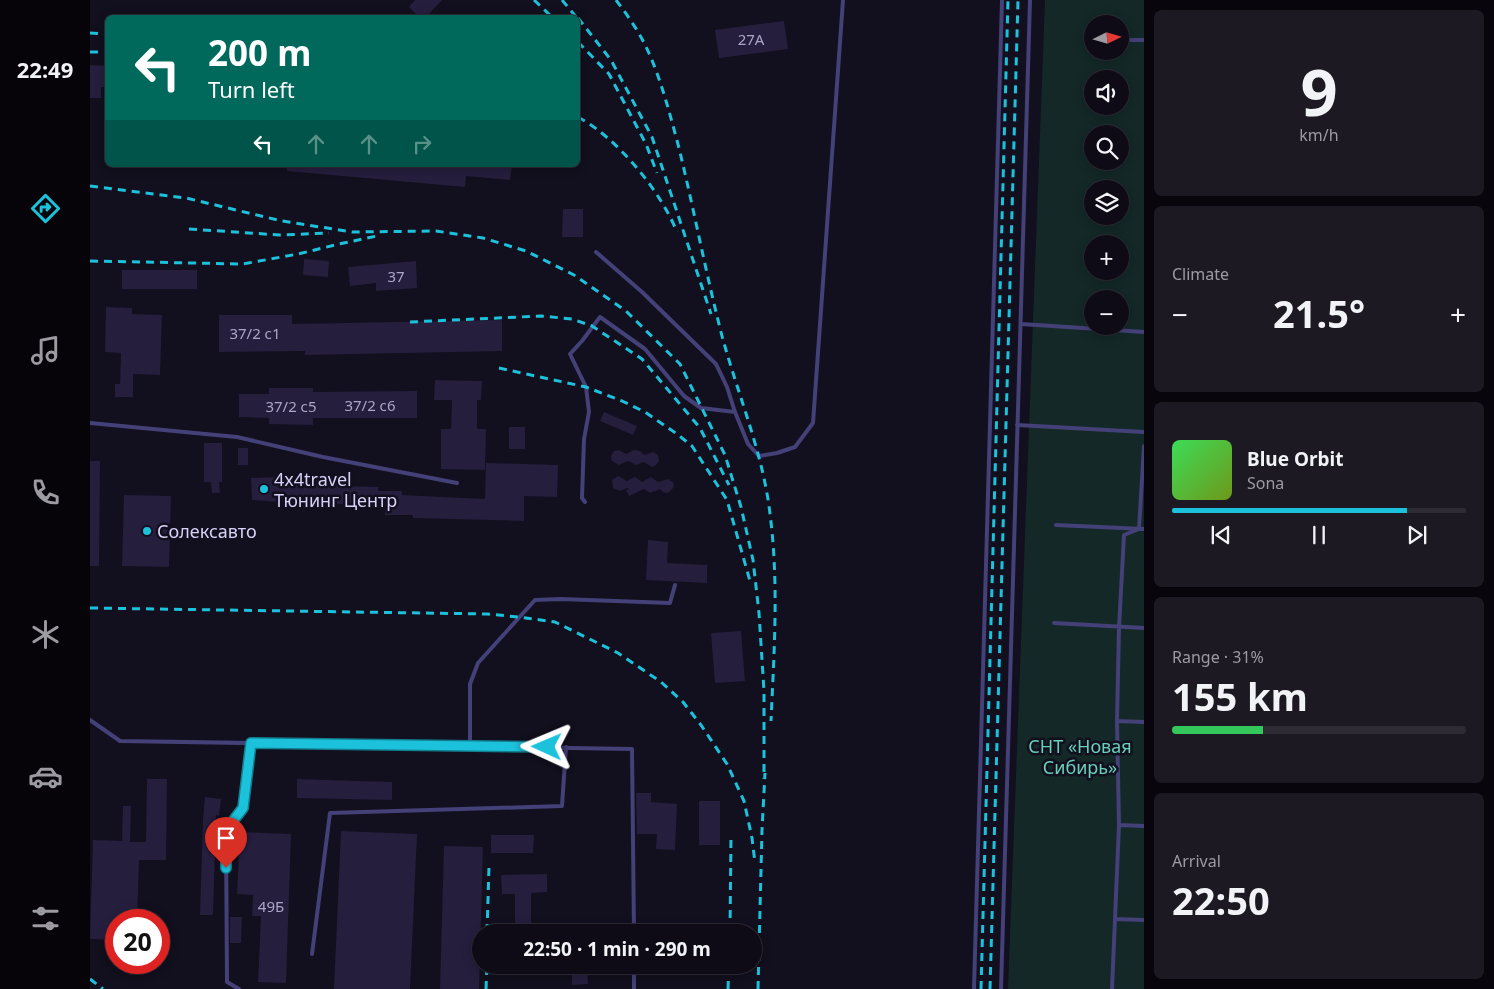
<!DOCTYPE html>
<html lang="en">
<head>
<meta charset="utf-8">
<style>
	body { margin:0; font-family:"Noto Sans",sans-serif; background:#1c1923; color:#f1f3f6; height:100vh; display:flex; flex-direction:column; font-size:19px; white-space:nowrap }
	* { box-sizing:border-box; margin:0 }
	p { font-size:16px; color:#9b9ba1 }
	.icon { flex:none; width:28px; height:28px; fill:none; stroke:currentColor; stroke-width:2; stroke-linecap:round; stroke-linejoin:round }
	.map { position:relative; flex:1; overflow:hidden }
	.side { display:flex; flex-direction:column; gap:10px; padding:10px; background:#08060c; width:350px }
	.side>* { flex:none }
	.guide { position:absolute; left:15px; top:15px; width:475px; height:152px; border-radius:8px; box-shadow:0 2px 12px #0003,0 0 0 1px #2e2b35; background:#00695c; color:#fff; overflow:hidden }
	.needle { width:32px; rotate:85deg }
	.buttons { position:absolute; left:994px; top:15px; display:grid; gap:10px }
	.buttons a { display:grid; place-items:center; width:45px; height:45px; border-radius:50%; background:#0e0b16; box-shadow:0 2px 12px #0003,0 0 0 1px #2e2b35; font-size:25px }
	.speed { position:absolute; left:15px; top:909px; display:flex; gap:10px; font-size:25px; font-weight:700; text-align:center }
	.speed>* { display:grid; place-content:center; width:65px; height:65px; border-radius:50%; background:#0e0b16; box-shadow:0 2px 12px #0003,0 0 0 1px #2e2b35; line-height:1 }
	.speed .limit { border:8px solid #d22; background:#fff; color:#111 }
	.pin { position:absolute; display:grid; place-items:center; width:42px; height:42px; color:#fff; margin:-51px -21px; border-radius:50% 50% 50% 0; rotate:-45deg; box-shadow:0 0 5px #0007 }
	.pin .icon { rotate:45deg }
	.me { position:absolute; width:55px; margin:-28px; rotate:271deg; stroke-linejoin:round; filter:drop-shadow(0 0 4px #0008) }
	.turn { display:flex; align-items:center; gap:18px; height:105px; padding:0 20px; font-size:22px }
	.turn .icon { width:65px; height:65px; stroke-width:2.5 }
	.turn b { display:block; font-size:35px; line-height:42px }
	.lanes { display:flex; align-items:center; height:48px; padding:0 20px; background:#0003; justify-content:center; gap:25px; direction:ltr }
	.lanes .off { opacity:.35 }
	.big { font-size:38px; font-weight:700; line-height:1.1 }
	.side .card { flex:1; display:flex; flex-direction:column; justify-content:center; gap:8px; min-width:0; padding:0 18px; border-radius:8px; background:#1c1923 }
	.side .dial { align-items:center; gap:0 }
	.dial b { font-size:65px; line-height:1 }
	.song { display:flex; align-items:center; gap:15px }
	.cover { width:60px; height:60px; border-radius:8px; background:linear-gradient(135deg,hsl(130 70% 55%),hsl(80 70% 35%)) }
	.played { height:5px; border-radius:2px; background:linear-gradient(90deg,#1cc2db 80%,#2e2b35 80%) }
	.keys { display:flex; justify-content:space-around; direction:ltr }
	.heat { display:flex; justify-content:space-between; align-items:center; font-size:28px; direction:ltr }
	.charge { height:8px; border-radius:4px; background:linear-gradient(90deg,#34c759 31%,#2e2b35 0) }
	.trip { position:absolute; left:382px; top:924px; width:290px; height:50px; border-radius:25px; background:#0e0b16; box-shadow:0 2px 12px #0003,0 0 0 1px #2e2b35; font-weight:700; line-height:50px; text-align:center }
	main { display:flex; flex:1; min-height:0 }
	.menu { display:flex; flex-direction:column; width:90px; justify-content:space-around; align-items:center; background:#060409; color:#9b9ba1 }
	.menu .icon { width:35px; height:35px }
	.menu .selected { color:#1cc2db }
	.menu b { font-size:22px; color:#f1f3f6 }
	.map>svg:first-child { display:block }
</style>
</head>
<body>
<main>
<nav class="menu">
<b>22:49</b>
<svg class="icon selected" aria-label="directions" viewBox="0 0 24 24"><path d="M12 3l9 9-9 9-9-9zM9 14v-3h6M13 9l2 2-2 2"/></svg>
<svg class="icon" aria-label="music" viewBox="0 0 24 24"><path d="M9 18V5l10-2v13"/><circle cx="6" cy="18" r="3"/><circle cx="16" cy="16" r="3"/></svg>
<svg class="icon" aria-label="phone" viewBox="0 0 24 24"><path d="M5 4h4l2 5-3 2q2 4 5 5l2-3 5 2v4C11 20 4 13 5 4z"/></svg>
<svg class="icon" aria-label="climate" viewBox="0 0 24 24"><path d="M12 3v18M4 7l16 10M4 17L20 7"/></svg>
<svg class="icon" aria-label="car" viewBox="0 0 24 24"><path d="M5 17H2v-5l4-1 3-4h7l3 4 3 1v5h-3M9 17h6M6 11h13"/><circle cx="7" cy="17" r="2"/><circle cx="17" cy="17" r="2"/></svg>
<svg class="icon" aria-label="filters" viewBox="0 0 24 24"><path d="M4 7h16M4 17h16"/><circle cx="9" cy="7" r="2"/><circle cx="15" cy="17" r="2"/></svg>
</nav>
<div class="map">
<svg width="1054" height="989" viewBox="0 0 1054 989">
	<rect width="100%" height="100%" fill="#120f1e"/>
	<path fill="#132827" fill-rule="evenodd" d="M955,0H1054V989H918ZM1002,24H1030V51H1002ZM1002,79H1030V106H1002ZM1002,134H1030V161H1002ZM1002,189H1030V216H1002ZM1002,244H1030V271H1002ZM1002,299H1030V326H1002Z"/>
	<path fill="#251e3d" d="M325,0H352L335,18H330L319,7Z
		M694,21L698,49L629,58L625,30Z
		M0,65L18,66V87H11V98H0Z
		M197,165H422L420,180L376,176L375,187L197,171Z
		M473,209H493V237H472Z
		M214,259L239,261L238,277L213,275Z
		M326,261L327,288L286,291V283L260,286L258,267Z
		M32,270H107V289H32Z
		M16,307L42,308V314L72,315L70,375L43,374V397H25V384H30L31,353L15,352Z
		M129,315H202V324L412,320V351L215,355V351L129,352Z
		M345,380L392,381L391,400H387V429H396L395,470L351,469V429H361L362,400H344Z
		M179,388H223V392L327,391V418H223V425L179,424V418L149,417V394H179Z
		M514,412L547,426L543,435L510,421Z
		M419,427H435V449H419Z
		M114,443H132V482H129L130,493H122L121,482H114Z
		M148,448H158V465H148Z
		M529,450L536,454L544,450L550,451L554,455L563,452L568,455L569,461L566,465L562,467L554,462L546,465L538,461L529,465L522,461L521,456L524,451Z
		M0,461H10L9,566H0Z
		M396,463L468,465L467,497L434,496V521L323,518V515H295V506H283V504H219L162,500L161,478L219,476H227V484H250V486L288,487V491H312V495L395,499Z
		M528,476L537,481L545,477L552,482L561,477L568,482L578,479L583,482L584,487L578,493L573,492L570,489L560,493L554,489L539,496L536,490L539,489L537,488L530,491L523,488L522,480Z
		M34,495L81,496L79,567L32,566Z
		M142,527L164,530L163,538L141,535Z
		M558,540L578,542L577,563L617,565V583L556,580Z
		M651,631L655,681L625,683L621,633Z
		M57,779H77L76,860H49L47,920H26V940L0,939L3,840L32,841L33,806H41L40,842H56Z
		M207,779L302,782V800L207,798Z
		M546,793H561V802L587,804L585,850L566,849L567,834H547Z
		M115,797L131,799L129,816L126,815L123,915H110L113,819Z
		M609,801H630V845H609Z
		M251,831L327,834L320,989H244Z
		M150,832L201,834L196,983L168,982L171,916H162L163,895L147,894Z
		M401,835H444L443,853H401Z
		M354,846L393,847L389,989H350Z
		M457,874V892L441,893V932H425V894H412L411,875Z
		M140,917H152L151,943H140Z
		M482,965H497L498,984L482,985Z"/>
	<g fill="none" stroke-linecap="round" stroke-linejoin="round">
		<path stroke="#444078" stroke-width="4" d="M1001,40H1002
			M1030,40H1054
			M506,252L552,292L626,364L637,387L645,412
			M931,324L1054,332
			M0,423L147,437L233,457L367,483
			M927,425L1054,432
			M495,502L492,498L494,439L499,412L496,387L480,354L492,341L510,317L555,349L594,396L611,408L645,412L658,444L669,456L687,453L705,447L723,423L753,0
			M966,525L1054,529
			M964,623L1054,628
			M0,720L30,741L542,749L544,932
			M1027,721L1054,722
			M380,745V684L388,663L445,600L471,599L580,603L585,585
			M1029,825L1054,826
			M1025,919L1029,825L1027,721L1029,628L1034,535L1049,529L1054,446
			M222,954L240,813L472,806L476,747
			M544,965V989
			M149,989L137,982L136,830L153,808L161,743
			M884,989L912,0
			M911,989L940,0
			M1022,989L1025,919L1054,920"/>
		<path stroke="#1cc2db" stroke-width="3" stroke-dasharray="8 6" stroke-linecap="butt" d="M444,0L463,18
			M472,0L487,18
			M526,0C538,16 550,33 558,51C572,82 580,115 589,148C604,210 616,274 632,336C648,395 673,453 680,514C689,583 684,653 681,721
			M488,18L521,60L562,137L621,314
			M0,33L18,34
			M488,42L519,74L556,144L567,173
			M0,52H18
			M488,117C527,138 570,190 587,232
			M0,186L96,198L192,221L262,232L346,231L393,238L436,251L484,275L536,311L590,364L635,455L651,507L663,560L669,613L674,691V779
			M99,229L190,235L239,233
			M0,261L153,264L208,254L249,244L287,236
			M320,322L451,316L482,319L502,326L552,359L610,428L639,485
			M409,368L496,387L532,401L555,412L587,434L602,446L637,500L660,581
			M0,608L397,614L429,617L465,622L528,653L571,682L593,702L611,725L637,764L654,801L662,838L665,863
			M397,932L399,867
			M640,932L641,836
			M0,979L13,989
			M396,989L397,965
			M638,989L639,965
			M668,989L672,830L675,773
			M891,989L918,0
			M900,989L928,0"/>
	</g>
	<g fill="none" stroke-linecap="round" stroke-linejoin="round">
		<defs>
			<path id="route" d="M136,868V830L153,808L161,743L457,747"/>
		</defs>
		<use href="#route" stroke="#127e8e" stroke-width="12"/>
		<use href="#route" stroke="#1cc2db" stroke-width="9"/>
	</g>
	<g fill="#1cc2db" stroke="#120f1e" stroke-width="2">
		<circle cx="174" cy="489" r="5"/>
		<circle cx="57" cy="531" r="5"/>
	</g>
	<g text-anchor="middle" dominant-baseline="central" stroke-width="5" stroke-linejoin="round" paint-order="stroke">
		<g font-size="15" fill="#aba5ca">
			<text x="661" y="39">27А</text>
			<text x="306" y="276">37</text>
			<text x="165" y="333">37/2 с1</text>
			<text x="280" y="405">37/2 с6</text>
			<text x="201" y="406">37/2 с5</text>
			<text x="181" y="906">49Б</text>
		</g>
		<g font-size="18" fill="#d8d2f9" stroke="#120f1e" text-anchor="start">
			<text x="184" y="479">4x4travel<tspan x="184" dy="21">Тюнинг Центр</tspan></text>
			<text x="67" y="531">Солексавто</text>
		</g>
		<g font-size="18" fill="#68cfb9" stroke="#120f1e">
			<text x="990" y="746">СНТ «Новая<tspan x="990" dy="21">Сибирь»</tspan></text>
		</g>
	</g>
</svg>
<div class="buttons">
<a><svg class="needle" viewBox="-14 -14 28 28"><path d="M0-13l5 13h-10z" fill="#e53935"/><path d="M0 13l5-13h-10z" fill="#9b9ba1"/></svg></a>
<a><svg class="icon" aria-label="sound" viewBox="0 0 24 24"><path d="M4 9h4l5-4v14l-5-4H4zM17 9q2 3 0 6"/></svg></a>
<a><svg class="icon" aria-label="search" viewBox="0 0 24 24"><circle cx="10" cy="10" r="6"/><path d="M15 15l6 6"/></svg></a>
<a><svg class="icon" aria-label="layers" viewBox="0 0 24 24"><path d="M12 4l9 5-9 5-9-5zM3 14l9 5 9-5"/></svg></a>
<a>+</a>
<a>−</a>
</div>
<div class="speed"><div class="limit">20</div></div>
<div class="pin" style="left:136px;top:868px;background:#d93025"><svg class="icon" aria-label="arrive" viewBox="0 0 24 24"><path d="M6 21V4h12l-3 4 3 4H6"/></svg></div>
<svg class="me" style="left:457px;top:747px" viewBox="-20 -20 40 40"><path d="M0-17L14 15 0 8-14 15z" fill="#1cc2db" stroke="#fff" stroke-width="4"/></svg>
<div class="trip">22:50 · 1 min · 290 m</div>
<div class="guide">
<div class="turn"><svg class="icon" aria-label="left" viewBox="0 0 24 24"><path d="M17 20v-9H6M10 6l-5 5 5 5"/></svg><div><b>200 m</b>Turn left</div></div>
<div class="lanes"><svg class="icon" aria-label="left" viewBox="0 0 24 24"><path d="M17 20v-9H6M10 6l-5 5 5 5"/></svg><svg class="icon off" aria-label="ahead" viewBox="0 0 24 24"><path d="M12 20V5M6 11l6-6 6 6"/></svg><svg class="icon off" aria-label="ahead" viewBox="0 0 24 24"><path d="M12 20V5M6 11l6-6 6 6"/></svg><svg class="icon off" aria-label="right" viewBox="0 0 24 24"><path d="M7 20v-9h11M14 6l5 5-5 5"/></svg></div>
</div>
</div>
<section class="side">
<div class="card dial"><b>9</b><p>km/h</p></div>
<div class="card"><p>Climate</p>
<div class="heat"><a>−</a><b class="big">21.5°</b><a>+</a></div>
</div>
<div class="card">
<div class="song"><i class="cover"></i><div><b>Blue Orbit</b><p>Sona</p></div></div>
<div class="played"></div>
<div class="keys"><svg class="icon" aria-label="previous" viewBox="0 0 24 24"><path d="M18 5L8 12l10 7zM5 5v14"/></svg><svg class="icon" aria-label="pause" viewBox="0 0 24 24"><path d="M8 5v14M16 5v14"/></svg><svg class="icon" aria-label="next" viewBox="0 0 24 24"><path d="M6 5l10 7-10 7zM19 5v14"/></svg></div>
</div>
<div class="card"><p>Range · 31%</p><b class="big">155 km</b><div class="charge"></div></div>
<div class="card"><p>Arrival</p><b class="big">22:50</b></div>
</section>
</main>
</body>
</html>
